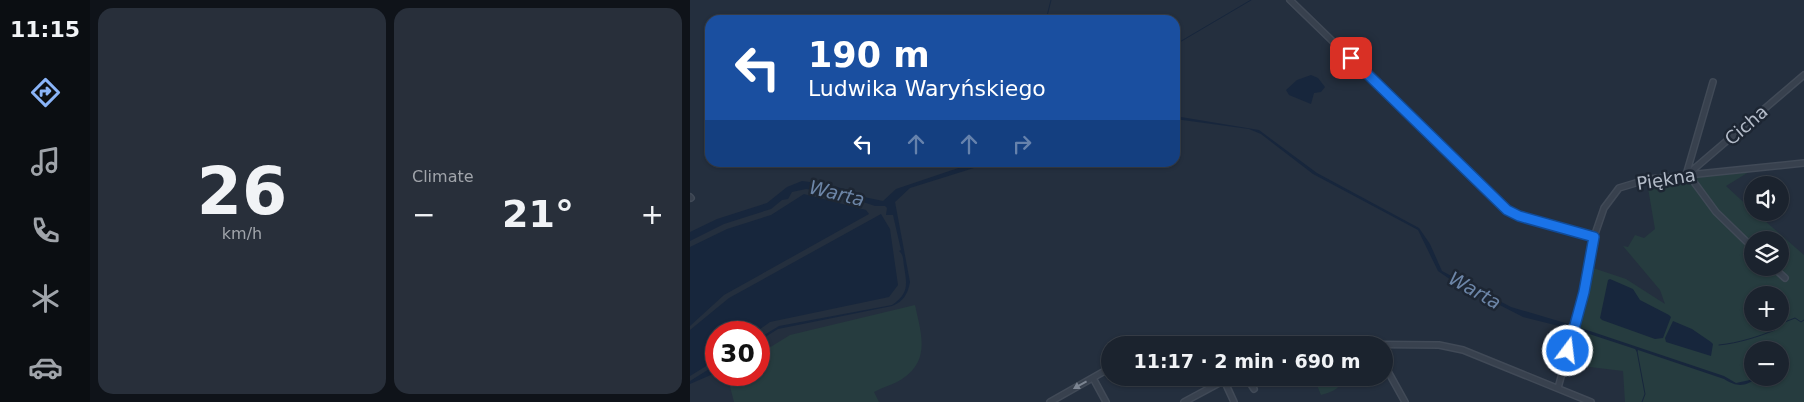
<!DOCTYPE html>
<html lang="en">
<head>
<meta charset="utf-8">
<style>
	body { margin:0; font-family:"DejaVu Sans",sans-serif; background:#282f3a; color:#f1f3f6; height:100vh; display:flex; flex-direction:column; font-size:19px; white-space:nowrap }
	* { box-sizing:border-box; margin:0 }
	p { font-size:16px; color:#a0a4aa }
	.icon { flex:none; width:28px; height:28px; fill:none; stroke:currentColor; stroke-width:2; stroke-linecap:round; stroke-linejoin:round }
	.map { position:relative; flex:1; overflow:hidden }
	.sheet { display:flex; flex-direction:column; gap:8px; padding:8px; background:#0f1319; width:600px }
	.sheet>* { flex:none }
	.hud { position:absolute; left:15px; top:15px; width:475px; height:152px; border-radius:15px; box-shadow:0 1px 4px #0004,0 0 0 1px #39404a; background:#1a4fa0; color:#fff; overflow:hidden }
	.fabs { position:absolute; left:1054px; top:176px; display:grid; gap:10px }
	.fabs a { display:grid; place-items:center; width:45px; height:45px; border-radius:50%; background:#1b232e; box-shadow:0 1px 4px #0004,0 0 0 1px #39404a; font-size:25px }
	.speed { position:absolute; left:15px; top:321px; display:flex; gap:10px; font-size:25px; font-weight:700; text-align:center }
	.speed>* { display:grid; place-content:center; width:65px; height:65px; border-radius:50%; background:#1b232e; box-shadow:0 1px 4px #0004,0 0 0 1px #39404a; line-height:1 }
	.speed .limit { border:8px solid #d22; background:#fff; color:#111 }
	.pin { position:absolute; display:grid; place-items:center; width:42px; height:42px; color:#fff; margin:-21px; border-radius:10px; box-shadow:0 2px 8px #0006 }
	.me { position:absolute; width:55px; margin:-28px; rotate:15deg; stroke-linejoin:round; filter:drop-shadow(0 0 4px #0008) }
	.turn { display:flex; align-items:center; gap:18px; height:105px; padding:0 20px; font-size:22px }
	.turn .icon { width:65px; height:65px; stroke-width:2.5 }
	.turn b { display:block; font-size:35px; line-height:42px }
	.lanes { display:flex; align-items:center; height:48px; padding:0 20px; background:#0003; justify-content:center; gap:25px; direction:ltr }
	.lanes .off { opacity:.35 }
	.big { font-size:38px; font-weight:700; line-height:1.1 }
	.sheet .card { flex:1; display:flex; flex-direction:column; justify-content:center; gap:8px; min-width:0; padding:0 18px; border-radius:15px; background:#282f3a }
	.sheet .dial { align-items:center; gap:0 }
	.dial b { font-size:65px; line-height:1 }
	.heat { display:flex; justify-content:space-between; align-items:center; font-size:28px; direction:ltr }
	.sheet .tiles { flex:1; display:grid; gap:8px; grid-template-columns:repeat(2,1fr) }
	.trip { position:absolute; left:411px; top:336px; width:292px; height:50px; border-radius:25px; background:#1b232e; box-shadow:0 1px 4px #0004,0 0 0 1px #39404a; font-weight:700; line-height:50px; text-align:center }
	main { display:flex; flex:1; min-height:0 }
	.menu { display:flex; flex-direction:column; width:90px; justify-content:space-around; align-items:center; background:#0b0e12; color:#a0a4aa }
	.menu .icon { width:35px; height:35px }
	.menu .selected { color:#8ab4f8 }
	.menu b { font-size:22px; color:#f1f3f6 }
	.map>svg:first-child { display:block }
</style>
</head>
<body>
<main>
<nav class="menu">
<b>11:15</b>
<svg class="icon selected" aria-label="directions" viewBox="0 0 24 24"><path d="M12 3l9 9-9 9-9-9zM9 14v-3h6M13 9l2 2-2 2"/></svg>
<svg class="icon" aria-label="music" viewBox="0 0 24 24"><path d="M9 18V5l10-2v13"/><circle cx="6" cy="18" r="3"/><circle cx="16" cy="16" r="3"/></svg>
<svg class="icon" aria-label="phone" viewBox="0 0 24 24"><path d="M5 4h4l2 5-3 2q2 4 5 5l2-3 5 2v4C11 20 4 13 5 4z"/></svg>
<svg class="icon" aria-label="climate" viewBox="0 0 24 24"><path d="M12 3v18M4 7l16 10M4 17L20 7"/></svg>
<svg class="icon" aria-label="car" viewBox="0 0 24 24"><path d="M5 17H2v-5l4-1 3-4h7l3 4 3 1v5h-3M9 17h6M6 11h13"/><circle cx="7" cy="17" r="2"/><circle cx="17" cy="17" r="2"/></svg>
</nav>
<section class="sheet">
<div class="tiles">
<div class="card dial"><b>26</b><p>km/h</p></div>
<div class="card"><p>Climate</p>
<div class="heat"><a>−</a><b class="big">21°</b><a>+</a></div>
</div>
</div>
</section>
<div class="map">
<svg width="1114" height="402" viewBox="0 0 1114 402">
	<rect width="100%" height="100%" fill="#242f3e"/>
	<path fill="#263c3f" fill-rule="evenodd" d="M1062,170L1036,186L1062,210V212L1066,213L1114,255V402H935L933,371L892,366L896,336L887,333L903,268L936,279L975,304L970,290L933,246L938,247L945,235L954,238L965,229L957,182ZM1062,240H1090V268H1062ZM1062,295H1090V322H1062ZM1062,350H1090V378H1062Z
		M225,305C231,333 241,360 212,379C205,384 193,387 184,392L189,402H44L37,375H69V354L100,335Z
		M624,378H652C653,388 640,393 631,395Z"/>
	<path fill="#17263c" d="M621,75L628,78L635,87L631,92L624,93L621,104L599,95L596,90L607,80Z
		M485,116L569,130L627,173L729,228L740,244L752,271L821,307L882,325L881,329L833,317L761,280L748,271L728,230L623,174L571,134L559,129L485,119Z
		M286,162L300,163L220,188L205,202L220,282C218,294 213,302 202,306L88,329L69,341V338L89,326L202,305C219,294 217,284 214,266C213,260 214,255 209,251L211,250L203,215H196L197,208L195,206H185L161,198L148,197L137,192L116,189L102,192L98,199L92,200L81,209L34,224L0,241V232L27,219L77,203L97,187L112,181L135,184L166,192L174,197L193,201L206,189Z
		M114,194L176,210L179,214L34,295L0,326V247L37,229L81,215Z
		M191,214L200,229L208,285L199,297L80,322L66,332H26V360L0,376V330L39,298Z
		M920,279L943,289L950,300L979,315L981,317L973,338L965,339L912,320L910,318L918,280Z
		M983,321L1002,329L1021,342L1023,344L1021,356L976,342L975,338Z
		M888,327L1034,376L1046,383L1069,378C1054,386 1049,388 1034,379L948,350L947,352L945,349L887,330Z
		M24,366L26,371L23,374L0,384V381Z"/>
	<g fill="none" stroke-linecap="round" stroke-linejoin="round">
		<path stroke="#17263c" stroke-width="1" d="M356,20L361,0
			M485,51L488,43L561,0
			M1029,345C1049,343 1067,337 1085,330L1087,325L1105,318L1111,322L1114,320
			M947,351L955,394L952,402"/>
		<defs>
			<path id="minor" d="M600,0L817,210L829,216L904,237
				M996,175L1023,82
				M0,197L1,198
				M1062,247L1026,212L998,174L1114,75
				M1084,268L1095,278
				M478,345L538,343L749,345L773,350L901,402
				M695,366L715,402
				M403,378L416,402
				M533,378L544,402
				M557,378L564,389
				M868,388L894,292L904,237L914,208L929,188L959,179L1114,163
				M360,402L420,368
				M494,402L533,381"/>
		</defs>
		<use href="#minor" stroke="#414a57" stroke-width="8"/>
		<use href="#minor" stroke="#38414e" stroke-width="5"/>
	</g>
	<defs><path id="oneway-solid" d="M-6-.8H1V-3.2L6.5 0L1 3.2V.8H-6Z" transform="scale(1.25)"/></defs>
	<use fill="#7c8592" href="#oneway-solid" transform="translate(390 385) rotate(151)"/>
	<g fill="none" stroke-linecap="round" stroke-linejoin="round">
		<defs>
			<path id="route" d="M661,58L817,210L829,216L904,237L894,292L878,351"/>
		</defs>
		<use href="#route" stroke="#114b97" stroke-width="12"/>
		<use href="#route" stroke="#1a73e8" stroke-width="9"/>
	</g>
	<g text-anchor="middle" dominant-baseline="central" stroke-width="5" stroke-linejoin="round" paint-order="stroke">
		<g font-size="18" fill="#b4bcc9" stroke="#1d2633">
			<text transform="translate(1056 125) rotate(-41)">Cicha</text>
			<text transform="translate(976 179) rotate(-9)">Piękna</text>
		</g>
		<g font-size="19" font-style="italic" fill="#6d86a8" stroke="#1d2633">
			<text transform="translate(147 193) rotate(14)">Warta</text>
			<text transform="translate(785 290) rotate(29)">Warta</text>
		</g>
	</g>
</svg>
<div class="fabs">
<a><svg class="icon" aria-label="sound" viewBox="0 0 24 24"><path d="M4 9h4l5-4v14l-5-4H4zM17 9q2 3 0 6"/></svg></a>
<a><svg class="icon" aria-label="layers" viewBox="0 0 24 24"><path d="M12 4l9 5-9 5-9-5zM3 14l9 5 9-5"/></svg></a>
<a>+</a>
<a>−</a>
</div>
<div class="speed"><div class="limit">30</div></div>
<div class="pin" style="left:661px;top:58px;background:#d93025"><svg class="icon" aria-label="arrive" viewBox="0 0 24 24"><path d="M6 21V4h12l-3 4 3 4H6"/></svg></div>
<svg class="me" style="left:878px;top:351px" viewBox="-20 -20 40 40"><circle r="17" fill="#1a73e8" stroke="#fff" stroke-width="3"/><path d="M0-11L8 9 0 5-8 9z" fill="#fff"/></svg>
<div class="trip">11:17 · 2 min · 690 m</div>
<div class="hud">
<div class="turn"><svg class="icon" aria-label="left" viewBox="0 0 24 24"><path d="M17 20v-9H6M10 6l-5 5 5 5"/></svg><div><b>190 m</b>Ludwika Waryńskiego</div></div>
<div class="lanes"><svg class="icon" aria-label="left" viewBox="0 0 24 24"><path d="M17 20v-9H6M10 6l-5 5 5 5"/></svg><svg class="icon off" aria-label="ahead" viewBox="0 0 24 24"><path d="M12 20V5M6 11l6-6 6 6"/></svg><svg class="icon off" aria-label="ahead" viewBox="0 0 24 24"><path d="M12 20V5M6 11l6-6 6 6"/></svg><svg class="icon off" aria-label="right" viewBox="0 0 24 24"><path d="M7 20v-9h11M14 6l5 5-5 5"/></svg></div>
</div>
</div>
</main>
</body>
</html>
